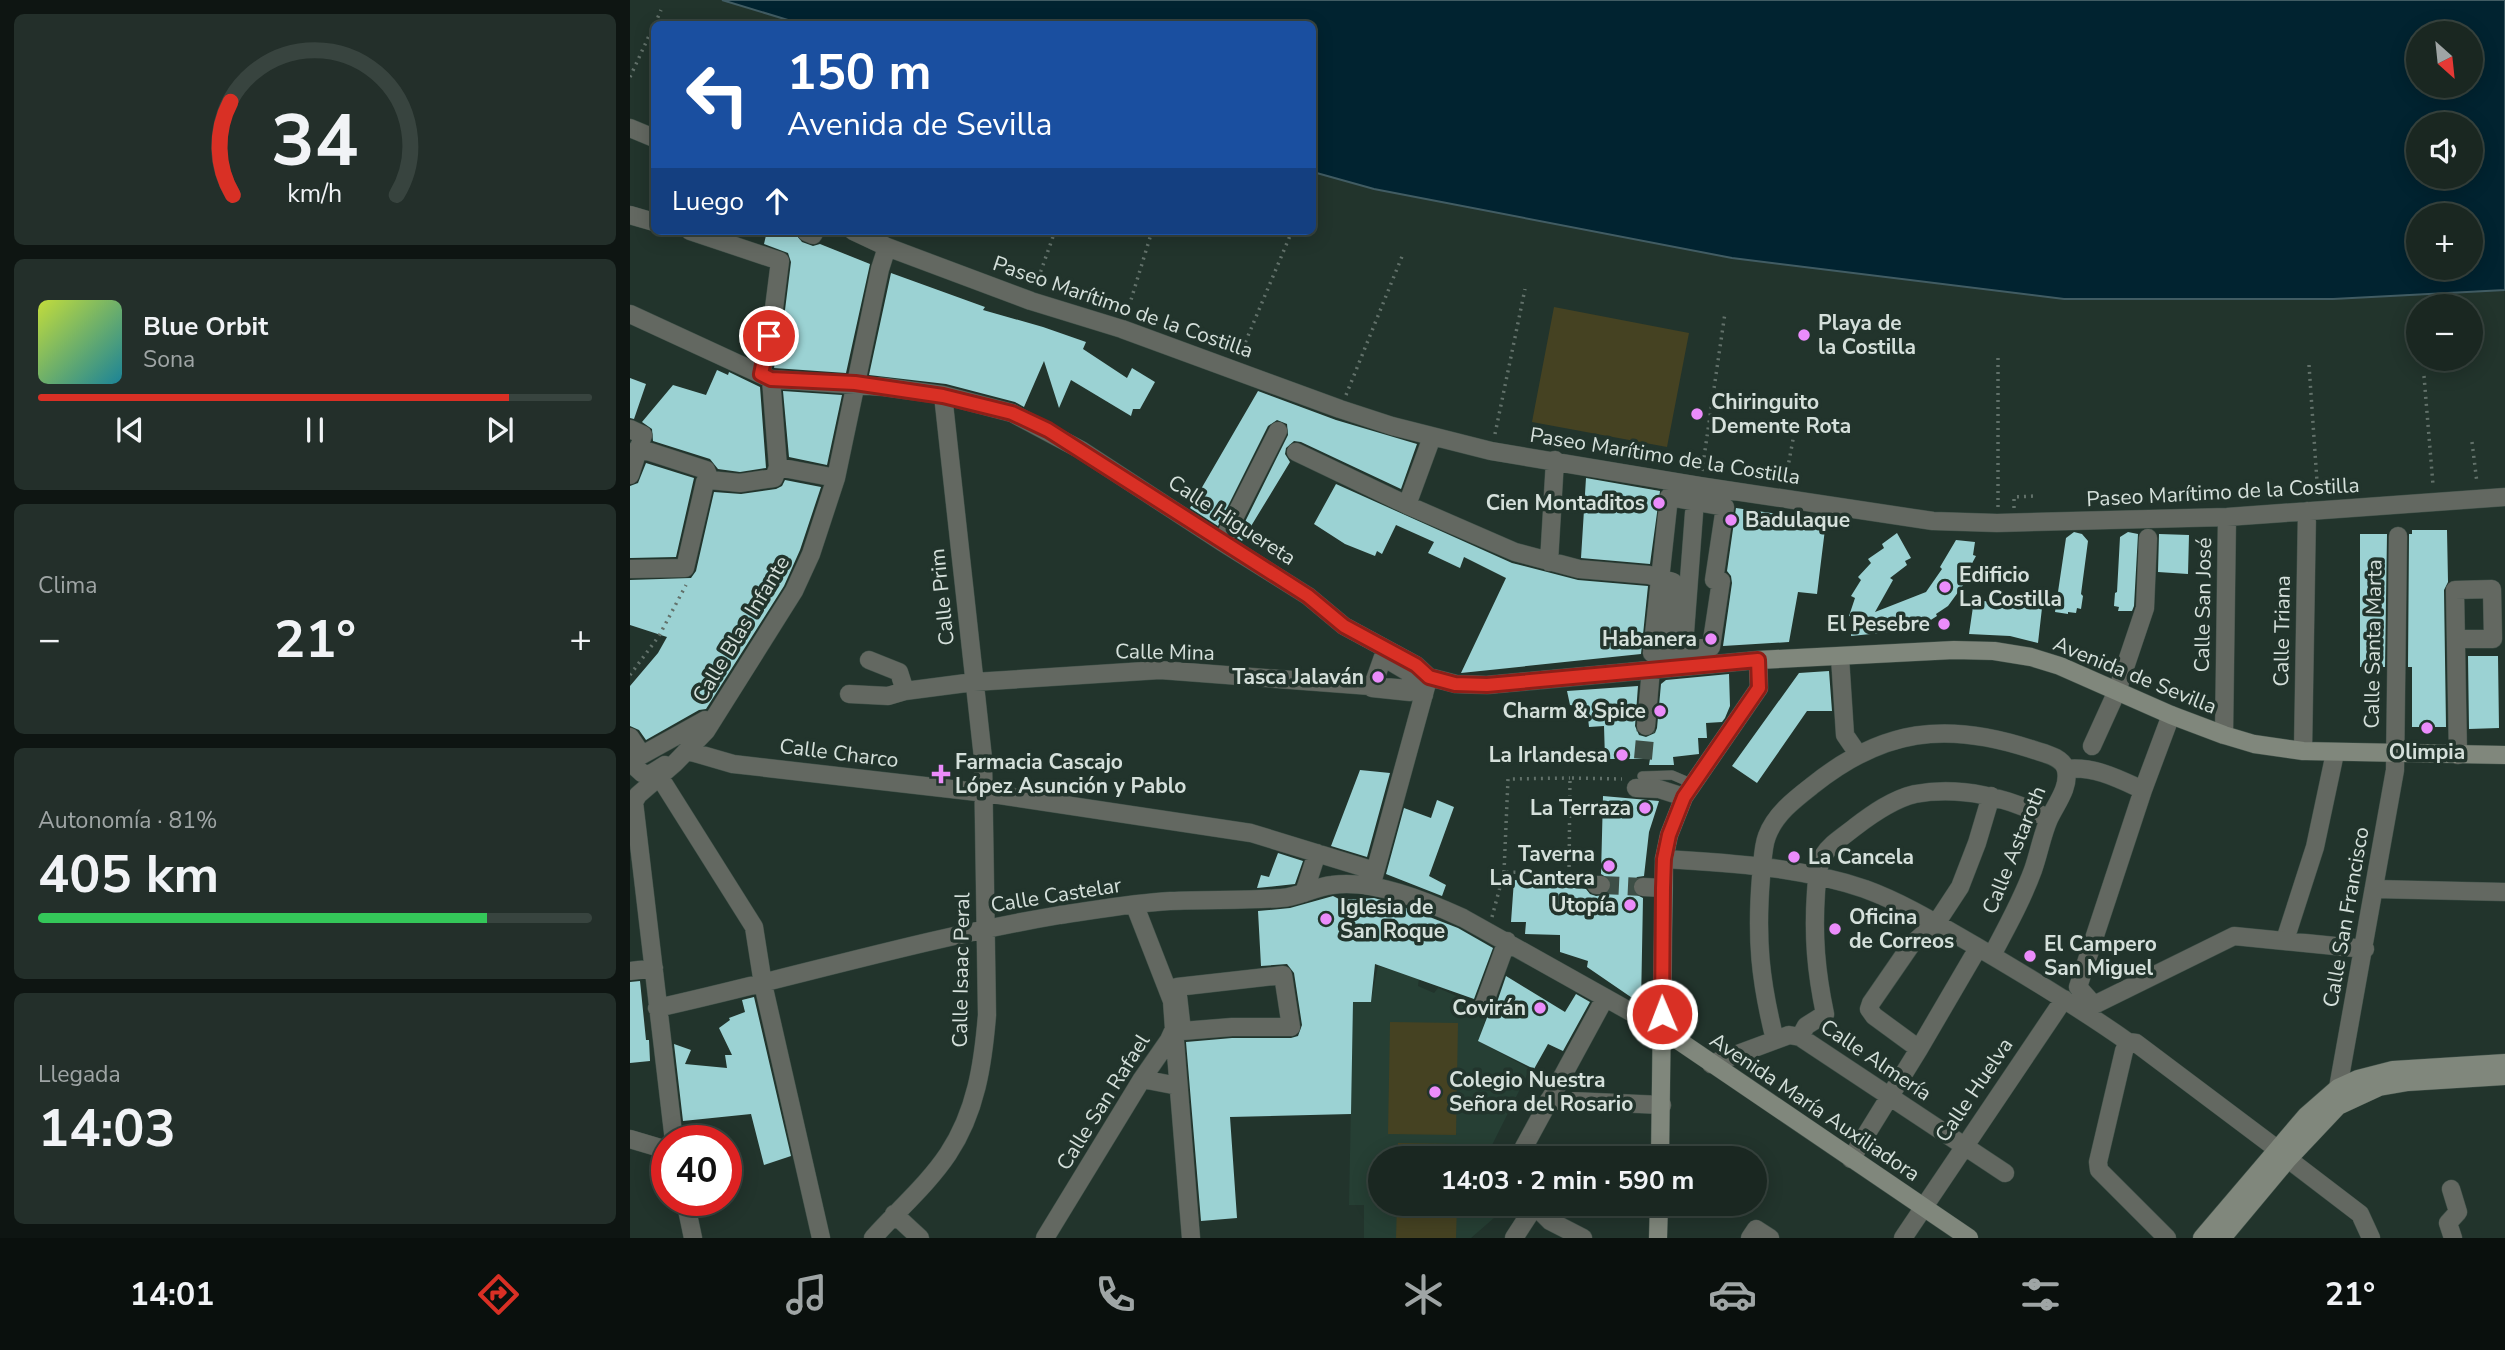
<!DOCTYPE html>
<html lang="es">
<head>
<meta charset="utf-8">
<style>
	body { margin:0; font-family:"Nunito Sans",sans-serif; background:#232f2a; color:#f1f3f6; height:100vh; display:flex; flex-direction:column; font-size:26px; white-space:nowrap }
	* { box-sizing:border-box; margin:0 }
	p { font-size:23px; color:#9fa5a5 }
	.icon { flex:none; width:38px; height:38px; fill:none; stroke:currentColor; stroke-width:2; stroke-linecap:round; stroke-linejoin:round }
	.map { position:relative; flex:1; overflow:hidden }
	.panel { display:flex; flex-direction:column; gap:14px; padding:14px; background:#0e1512; width:630px }
	.panel>* { flex:none }
	.guide { position:absolute; left:21px; top:21px; width:665px; height:214px; border-radius:10px; box-shadow:0 4px 18px #0003,0 0 0 2px #38443f; background:#1a4fa0; color:#fff; overflow:hidden }
	.needle { width:46px; rotate:153deg }
	.controls { position:absolute; left:1776px; top:21px; display:grid; gap:14px }
	.controls a { display:grid; place-items:center; width:77px; height:77px; border-radius:50%; background:#1a2721; box-shadow:0 4px 18px #0003,0 0 0 2px #38443f; font-size:35px }
	.speed { position:absolute; left:21px; top:1125px; display:flex; gap:14px; font-size:35px; font-weight:700; text-align:center }
	.speed>* { display:grid; place-content:center; width:91px; height:91px; border-radius:50%; background:#1a2721; box-shadow:0 4px 18px #0003,0 0 0 2px #38443f; line-height:1 }
	.speed .limit { border:10px solid #d22; background:#fff; color:#111 }
	.pin { position:absolute; display:grid; place-items:center; width:60px; height:60px; color:#fff; margin:-30px; border:4px solid #fff; border-radius:50%; box-shadow:0 2px 7px #0007 }
	.me { position:absolute; width:77px; margin:-38px; rotate:359deg; stroke-linejoin:round; filter:drop-shadow(0 0 5px #0008) }
	.turn { display:flex; align-items:center; gap:24px; height:147px; padding:0 21px; font-size:32px }
	.turn .icon { width:91px; height:91px; stroke-width:2.5 }
	.turn b { display:block; font-size:49px; line-height:60px }
	.then { display:flex; align-items:center; height:66px; padding:0 21px; background:#0003; gap:14px; font-size:26px }
	.big { font-size:52px; font-weight:700; line-height:1.1 }
	.panel .tile { flex:1; display:flex; flex-direction:column; justify-content:center; gap:10px; min-width:0; padding:0 24px; border-radius:10px; background:#232f2a }
	.panel .dial { align-items:center; gap:0 }
	.dial svg { height:182px; overflow:visible; fill:none; stroke:#38443f; stroke-width:7; stroke-linecap:round; text-anchor:middle }
	.dial text { fill:#f1f3f6; stroke:none }
	.song { display:flex; align-items:center; gap:21px }
	.cover { width:84px; height:84px; border-radius:10px; background:linear-gradient(135deg,hsl(70 70% 55%),hsl(190 70% 35%)) }
	.played { height:7px; border-radius:4px; background:linear-gradient(90deg,#d93025 85%,#38443f 85%) }
	.keys { display:flex; justify-content:space-around; direction:ltr }
	.heat { display:flex; justify-content:space-between; align-items:center; font-size:38px; direction:ltr }
	.charge { height:10px; border-radius:5px; background:linear-gradient(90deg,#34c759 81%,#38443f 0) }
	.trip { position:absolute; left:738px; top:1146px; width:399px; height:70px; border-radius:35px; background:#1a2721; box-shadow:0 4px 18px #0003,0 0 0 2px #38443f; font-weight:700; line-height:70px; text-align:center }
	.tabs { display:flex; height:112px; justify-content:space-around; align-items:center; background:#0a100d; color:#9fa5a5 }
	.tabs .icon { width:49px; height:49px }
	.tabs .active { color:#d93025 }
	.tabs b { font-size:32px; color:#f1f3f6 }
	main { display:flex; flex:1; min-height:0 }
	.map>svg:first-child { display:block }
</style>
</head>
<body>
<main>
<section class="panel">
<div class="tile dial"><svg viewBox="0 0 100 80">
<path d="M14 69A42 42 0 1 1 86 69"/>
<path d="M14 69A42 42 0 0 1 13 28" stroke="#d93025"/>
<text x="50" y="56" font-size="32" font-weight="700">34</text>
<text x="50" y="72" font-size="11">km/h</text>
</svg></div>
<div class="tile">
<div class="song"><i class="cover"></i><div><b>Blue Orbit</b><p>Sona</p></div></div>
<div class="played"></div>
<div class="keys"><svg class="icon" aria-label="previous" viewBox="0 0 24 24"><path d="M18 5L8 12l10 7zM5 5v14"/></svg><svg class="icon" aria-label="pause" viewBox="0 0 24 24"><path d="M8 5v14M16 5v14"/></svg><svg class="icon" aria-label="next" viewBox="0 0 24 24"><path d="M6 5l10 7-10 7zM19 5v14"/></svg></div>
</div>
<div class="tile"><p>Clima</p>
<div class="heat"><a>−</a><b class="big">21°</b><a>+</a></div>
</div>
<div class="tile"><p>Autonomía · 81%</p><b class="big">405 km</b><div class="charge"></div></div>
<div class="tile"><p>Llegada</p><b class="big">14:03</b></div>
</section>
<div class="map">
<svg width="1875" height="1238" viewBox="0 0 1875 1238">
	<rect width="100%" height="100%" fill="#22342c"/>
	<path fill="#263f34" d="M748,966L789,978L788,986L804,993L808,988L859,1010L848,1041L900,1069L860,1149V1158H751V1204H863L864,1218L841,1238H734V1205H719L723,1002L741,1001Z"/>
	<path fill="#454222" d="M924,307L1059,333L1037,447L902,422Z
		M760,1022L828,1023L826,1135L758,1134Z
		M768,1143L827,1144V1158H768Z
		M767,1204H827L826,1238H766Z"/>
	<path fill="#012330" stroke="#415c63" stroke-width="2" fill-rule="evenodd" d="M92,0H1875V290L1703,299H1434L1102,258L744,189L683,172L682,24H171ZM1788,33H1841V86H1788ZM1788,124H1841V177H1788ZM1788,215H1841V268H1788Z"/>
	<path fill="#9bd2d3" d="M137,231H163L172,242L183,246L190,244L240,264L216,373L144,368L154,318L161,262L158,253L134,244Z
		M261,273L355,307L353,310L413,327L456,342L453,349L497,378L502,368L525,382L510,409H503L501,416L441,380L429,408L414,361L394,407L385,402L316,384L239,375Z
		M87,370L98,375L99,372L130,387L136,468L110,472L88,469L80,459L23,441L22,429L12,422L43,385L76,395Z
		M0,378L16,384L4,419L0,418Z
		M153,391L212,395L197,465L159,457Z
		M628,391L706,420L787,444L771,489L671,442L664,441L656,448L655,454L660,462L612,541L607,538L658,435L657,424L647,420L638,426L588,526L560,508Z
		M16,463L64,478L46,557L0,558V486L8,483Z
		M956,478L1030,491L1020,564L951,558Z
		M155,480L191,487L170,550L154,586L76,709L69,710L16,740L9,730L0,726V686L28,653L37,637L0,625V580L61,578L66,571L84,492L111,494L146,489L152,486Z
		M706,484L882,563L948,580L1018,586L1011,654L831,673L876,578L834,557L830,568L798,553L804,542L766,525L752,554L747,551L745,556L715,544L684,524Z
		M1106,508L1196,521L1187,594L1168,592L1159,642L1093,646L1102,583L1101,576L1097,571Z
		M1782,530H1817L1818,582L1814,590L1816,727H1782V667H1778L1779,534H1782Z
		M1444,532L1452,534L1458,541L1451,594L1453,596L1451,609L1447,608L1446,613L1438,612V614L1425,612L1436,538Z
		M1498,532L1508,534L1504,606L1502,611H1488L1489,607L1484,606L1485,593L1487,592L1490,537Z
		M1267,533L1281,558L1275,561L1277,565L1260,578L1263,580L1245,612L1296,592L1312,569L1310,567L1326,540L1345,542L1343,555L1346,556L1332,582L1334,584L1318,606L1306,614L1307,616L1296,623L1298,625L1281,630L1221,636L1223,617L1219,616L1225,598L1221,596L1231,580L1228,577L1241,563L1238,559L1254,548L1252,544Z
		M1529,534L1559,535L1558,574L1528,572Z
		M1730,534H1757L1755,667H1730Z
		M1344,600L1363,602V604L1412,608L1408,643L1380,636L1339,634Z
		M1838,656H1868L1869,728L1839,729Z
		M1199,671L1202,711H1177L1127,783L1102,766L1169,673Z
		M1099,674L1100,706L1095,718L1092,722L1076,723L1077,738H1068L1069,754L1043,757L1044,765H1019L1020,759H975L974,726L959,727L958,718H949V706L940,705L937,691L1008,686L1005,726L1009,735L1016,737L1025,733L1027,728L1031,684L1036,680Z
		M730,770L760,773L737,857L701,846Z
		M973,796L1029,801L1019,832L1014,876L1007,877L1002,886L1003,893L1013,898L1011,1004L957,967L958,961L930,952V935L895,934L896,922H881L884,880L923,882V886L956,889L960,894L966,896L976,895L980,891L981,880L971,874Z
		M807,800L824,807L799,876L816,885L812,896L756,874L774,808L801,818Z
		M648,853L673,861L665,884L627,888L631,875L639,877Z
		M703,896L711,900L744,898L766,904L828,928L863,948L844,999L745,964L741,1002H723L721,1114L600,1117L607,1218L571,1221L556,1042L602,1038H661L668,1036L672,1025L664,973L657,964L631,966L628,911L660,908Z
		M876,976L935,1012L946,994L960,1002L933,1051L918,1044L904,1069L848,1041L858,1015L865,1008Z
		M10,981L16,1040H19L20,1061L0,1063V982Z
		M124,997L161,1156L134,1165L121,1114L53,1121L44,1044L61,1050L55,1064L97,1068L95,1055H102L89,1028L100,1020L99,1018L115,1012L112,1000Z"/>
	<g fill="none" stroke-linecap="round" stroke-linejoin="round">
		<path stroke="#3d4e46" stroke-width="18" stroke-dasharray="18 9" stroke-linecap="butt" d="M1013,759L1016,726
			M971,885L1013,887"/>
		<defs>
			<path id="lane" d="M1012,776L1042,775L1063,784"/>
			<path id="street" d="M0,128L24,138
				M0,215L24,222
				M60,231L150,261L143,316L131,374
				M223,231L257,247L401,301L492,329L710,409L762,426L861,451L1070,486L1303,521L1367,523L1597,517L1875,497
				M176,232L183,235L185,231
				M0,314L141,379L254,387L313,395L382,413L451,450L592,542L678,596L714,626L786,665L799,677L826,684L857,685L1128,660
				M141,379L148,467
				M0,429L13,435L0,475
				M8,448L76,470L80,480
				M666,452L777,505L885,552L949,569L1019,575L1043,582L1033,668
				M1039,497L1095,507L1084,580L1091,581L1081,647L1022,653Z
				M777,505L802,437
				M592,542L648,431
				M919,562L925,460
				M0,569L55,568L75,482L80,480L110,483L144,478L148,467L206,478
				M1826,639H1863L1862,589L1825,590L1828,755
				M753,657L780,673L782,683L780,692L742,688Z
				M1210,657L1215,735L1228,754
				M1053,659L1064,513
				M275,691L344,682L530,670L780,689L794,695
				M219,694L258,696L275,691L269,672L239,660
				M1016,726L1021,669
				M1594,735L1597,517
				M0,737L12,755L75,720L71,728
				M1462,746L1487,691L1515,608L1518,538
				M58,751L103,764L356,793L621,833L745,871
				M1673,751L1677,511
				M0,762L12,773L19,775L35,765
				M1436,769C1464,766 1487,778 1513,790
				M29,776L124,927L133,984L191,1238
				M1006,788L1029,789L1054,797
				M1034,859C1102,863 1170,867 1235,889C1276,904 1312,927 1349,948C1400,978 1450,1008 1498,1042L1506,1043L1647,1149
				M742,883L797,683
				M966,885H971
				M1013,887L1033,888
				M1745,889L1875,892
				M674,893L687,853
				M1655,940L1685,847L1705,753
				M0,971L24,968
				M653,975L661,1027H602L552,1031L547,987Z
				M854,1004L877,941
				M1464,1005L1448,987L1513,790L1541,715
				M27,1008C162,978 294,938 430,915C465,910 503,903 540,901C577,899 614,901 651,898C669,897 684,887 702,885C743,879 796,901 833,918L1033,1030
				M1456,1012L1464,1005L1604,936L1735,949
				M544,1029L561,1238
				M1170,1037L1176,1026L1195,1014C1186,971 1183,936 1186,892C1187,881 1187,866 1193,856C1200,844 1214,836 1225,827C1242,814 1263,799 1285,794C1330,786 1379,797 1419,819
				M1145,1040C1130,980 1126,939 1131,877C1133,864 1132,849 1137,836C1145,814 1165,799 1183,785C1253,729 1316,721 1401,749C1412,753 1433,756 1436,770C1440,787 1426,804 1419,819C1412,835 1409,853 1403,870C1392,900 1377,927 1362,955
				M1498,1042L1494,1051L1468,1162L1469,1170L1537,1238
				M1289,1049L1244,1016L1239,1009L1241,1003L1281,945L1307,922L1330,887L1347,843L1361,796
				M1081,1064L1159,1035L1170,1037L1375,1173
				M512,1079L548,1086
				M1708,1088L1765,770L1768,536
				M919,1100L1032,1105
				M0,1139L37,1150
				M44,1141L4,802L8,795L45,763L76,731L164,591L181,554L206,478L250,269L257,247
				M892,1158L894,1147L975,998
				M1221,1159L1289,1049L1348,948
				M1658,1159L1730,1214L1741,1238
				M1821,1189L1828,1212L1818,1223L1823,1238
				M55,1200L63,1238
				M903,1204L920,1221L953,1238
				M264,1214L290,1238
				M243,1238C268,1210 298,1184 318,1154C346,1112 353,1064 357,1015L353,758L313,395
				M415,1238L512,1079L539,1040L544,1029L542,1001L505,906
				M884,1238L904,1207
				M1120,1238L1126,1229L1140,1238
				M1273,1238L1434,999"/>
			<path id="secondary" d="M1033,1030L1339,1238
				M1030,1158L1034,859L1039,835L1054,797L1129,688L1128,660L1324,650L1364,651L1401,657L1430,666L1541,715L1594,735L1624,744L1673,751L1875,755
				M1028,1238L1029,1204
				M1572,1238L1676,1116L1708,1088L1728,1079L1763,1070L1875,1063
				M1592,1238L1658,1159L1708,1106L1749,1087L1778,1082L1875,1076"/>
		</defs>
		<use href="#lane" stroke="#3f5048" stroke-width="10"/>
		<use href="#street" stroke="#3f5048" stroke-width="19"/>
		<use href="#secondary" stroke="#3f5048" stroke-width="19"/>
		<path stroke="#62716a" stroke-width="3.5" stroke-dasharray="2 5" stroke-linecap="butt" d="M25,24L31,10
			M0,77L24,25
			M406,285L425,231
			M497,313L522,231
			M610,355L662,231
			M1368,358V507
			M1679,365L1688,496
			M1794,376L1803,485
			M716,395L773,254
			M865,434L895,289
			M1842,442L1847,483
			M1072,471L1095,313
			M1155,483L1164,434
			M1384,508V497L1405,496
			M0,675L29,636L56,585
			M874,872L878,779L940,778
			M939,874L940,778L992,779
			M862,917L874,872L939,874L952,879"/>
		<use href="#lane" stroke="#636861" stroke-width="9"/>
		<use href="#street" stroke="#636861" stroke-width="18"/>
		<use href="#secondary" stroke="#80877c" stroke-width="18"/>
	</g>
	<g fill="none" stroke-linecap="round" stroke-linejoin="round">
		<defs>
			<path id="route" d="M139,336L131,374L141,379L225,383L313,396L382,413L418,430L678,596L714,626L786,665L799,677L825,684L857,685L1128,660L1129,688L1054,797L1039,835L1034,859L1033,888L1032,1014"/>
		</defs>
		<use href="#route" stroke="#8d1f18" stroke-width="18"/>
		<use href="#route" stroke="#d93025" stroke-width="12"/>
	</g>
	<g fill="#eb8cfb" stroke="#22342c" stroke-width="2.5">
		<circle cx="1174" cy="335" r="7"/>
		<circle cx="1067" cy="414" r="7"/>
		<circle cx="1029" cy="503" r="7"/>
		<circle cx="1101" cy="520" r="7"/>
		<circle cx="1315" cy="587" r="7"/>
		<circle cx="1314" cy="624" r="7"/>
		<circle cx="1081" cy="639" r="7"/>
		<circle cx="748" cy="677" r="7"/>
		<circle cx="1030" cy="711" r="7"/>
		<circle cx="1797" cy="728" r="7"/>
		<circle cx="992" cy="755" r="7"/>
		<path d="M307.5 763.5h7v7h7v7h-7v7h-7v-7h-7v-7h7z"/>
		<circle cx="1015" cy="808" r="7"/>
		<circle cx="1164" cy="857" r="7"/>
		<circle cx="979" cy="866" r="7"/>
		<circle cx="1000" cy="905" r="7"/>
		<circle cx="696" cy="919" r="7"/>
		<circle cx="1205" cy="929" r="7"/>
		<circle cx="1400" cy="956" r="7"/>
		<circle cx="910" cy="1008" r="7"/>
		<circle cx="805" cy="1092" r="7"/>
	</g>
	<g text-anchor="middle" dominant-baseline="central" stroke-width="7" stroke-linejoin="round" paint-order="stroke">
		<g font-size="21" fill="#d5e0db" stroke="#22342c">
			<text transform="translate(493 307) rotate(19)">Paseo Marítimo de la Costilla</text>
			<text transform="translate(1035 456) rotate(9)">Paseo Marítimo de la Costilla</text>
			<text transform="translate(1593 492) rotate(-3)">Paseo Marítimo de la Costilla</text>
			<text transform="translate(602 520) rotate(33)">Calle Higuereta</text>
			<text transform="translate(312 597) rotate(-96)">Calle Prim</text>
			<text transform="translate(1573 605) rotate(-89)">Calle San José</text>
			<text transform="translate(111 629) rotate(-59)">Calle Blas Infante</text>
			<text transform="translate(1652 631) rotate(-89)">Calle Triana</text>
			<text transform="translate(1743 644) rotate(-89)">Calle Santa Marta</text>
			<text transform="translate(535 652) rotate(1)">Calle Mina</text>
			<text transform="translate(1505 675) rotate(22)">Avenida de Sevilla</text>
			<text transform="translate(209 753) rotate(7)">Calle Charco</text>
			<text transform="translate(1384 850) rotate(-68)">Calle Astaroth</text>
			<text transform="translate(426 895) rotate(-9)">Calle Castelar</text>
			<text transform="translate(1716 917) rotate(-80)">Calle San Francisco</text>
			<text transform="translate(331 970) rotate(-89)">Calle Isaac Peral</text>
			<text transform="translate(1246 1060) rotate(34)">Calle Almería</text>
			<text transform="translate(1344 1090) rotate(-56)">Calle Huelva</text>
			<text transform="translate(473 1102) rotate(-58)">Calle San Rafael</text>
			<text transform="translate(1185 1107) rotate(34)">Avenida María Auxiliadora</text>
		</g>
		<g font-size="21" font-weight="bold" fill="#d5e0db" stroke="#22342c" text-anchor="start">
			<text x="1188" y="323">Playa de<tspan x="1188" dy="24">la Costilla</tspan></text>
			<text x="1081" y="402">Chiringuito<tspan x="1081" dy="24">Demente Rota</tspan></text>
			<text x="1015" y="503" text-anchor="end">Cien Montaditos</text>
			<text x="1115" y="520">Badulaque</text>
			<text x="1329" y="575">Edificio<tspan x="1329" dy="24">La Costilla</tspan></text>
			<text x="1300" y="624" text-anchor="end">El Pesebre</text>
			<text x="1067" y="639" text-anchor="end">Habanera</text>
			<text x="734" y="677" text-anchor="end">Tasca Jalaván</text>
			<text x="1016" y="711" text-anchor="end">Charm &amp; Spice</text>
			<text x="1797" y="752" text-anchor="middle">Olimpia</text>
			<text x="978" y="755" text-anchor="end">La Irlandesa</text>
			<text x="325" y="762">Farmacia Cascajo<tspan x="325" dy="24">López Asunción y Pablo</tspan></text>
			<text x="1001" y="808" text-anchor="end">La Terraza</text>
			<text x="965" y="854" text-anchor="end">Taverna<tspan x="965" dy="24">La Cantera</tspan></text>
			<text x="1178" y="857">La Cancela</text>
			<text x="986" y="905" text-anchor="end">Utopía</text>
			<text x="710" y="907">Iglesia de<tspan x="710" dy="24">San Roque</tspan></text>
			<text x="1219" y="917">Oficina<tspan x="1219" dy="24">de Correos</tspan></text>
			<text x="1414" y="944">El Campero<tspan x="1414" dy="24">San Miguel</tspan></text>
			<text x="896" y="1008" text-anchor="end">Covirán</text>
			<text x="819" y="1080">Colegio Nuestra<tspan x="819" dy="24">Señora del Rosario</tspan></text>
		</g>
	</g>
</svg>
<div class="controls">
<a><svg class="needle" viewBox="-14 -14 28 28"><path d="M0-13l5 13h-10z" fill="#e53935"/><path d="M0 13l5-13h-10z" fill="#9fa5a5"/></svg></a>
<a><svg class="icon" aria-label="sound" viewBox="0 0 24 24"><path d="M4 9h4l5-4v14l-5-4H4zM17 9q2 3 0 6"/></svg></a>
<a>+</a>
<a>−</a>
</div>
<div class="speed"><div class="limit">40</div></div>
<div class="pin" style="left:139px;top:336px;background:#d93025"><svg class="icon" aria-label="arrive" viewBox="0 0 24 24"><path d="M6 21V4h12l-3 4 3 4H6"/></svg></div>
<svg class="me" style="left:1032px;top:1014px" viewBox="-20 -20 40 40"><circle r="17" fill="#d93025" stroke="#fff" stroke-width="3"/><path d="M0-11L8 9 0 5-8 9z" fill="#fff"/></svg>
<div class="trip">14:03 · 2 min · 590 m</div>
<div class="guide">
<div class="turn"><svg class="icon" aria-label="left" viewBox="0 0 24 24"><path d="M17 20v-9H6M10 6l-5 5 5 5"/></svg><div><b>150 m</b>Avenida de Sevilla</div></div>
<div class="then">Luego<svg class="icon" aria-label="ahead" viewBox="0 0 24 24"><path d="M12 20V5M6 11l6-6 6 6"/></svg></div>
</div>
</div>
</main>
<nav class="tabs">
<b>14:01</b>
<svg class="icon active" aria-label="directions" viewBox="0 0 24 24"><path d="M12 3l9 9-9 9-9-9zM9 14v-3h6M13 9l2 2-2 2"/></svg>
<svg class="icon" aria-label="music" viewBox="0 0 24 24"><path d="M9 18V5l10-2v13"/><circle cx="6" cy="18" r="3"/><circle cx="16" cy="16" r="3"/></svg>
<svg class="icon" aria-label="phone" viewBox="0 0 24 24"><path d="M5 4h4l2 5-3 2q2 4 5 5l2-3 5 2v4C11 20 4 13 5 4z"/></svg>
<svg class="icon" aria-label="climate" viewBox="0 0 24 24"><path d="M12 3v18M4 7l16 10M4 17L20 7"/></svg>
<svg class="icon" aria-label="car" viewBox="0 0 24 24"><path d="M5 17H2v-5l4-1 3-4h7l3 4 3 1v5h-3M9 17h6M6 11h13"/><circle cx="7" cy="17" r="2"/><circle cx="17" cy="17" r="2"/></svg>
<svg class="icon" aria-label="filters" viewBox="0 0 24 24"><path d="M4 7h16M4 17h16"/><circle cx="9" cy="7" r="2"/><circle cx="15" cy="17" r="2"/></svg>
<b>21°</b>
</nav>
</body>
</html>
